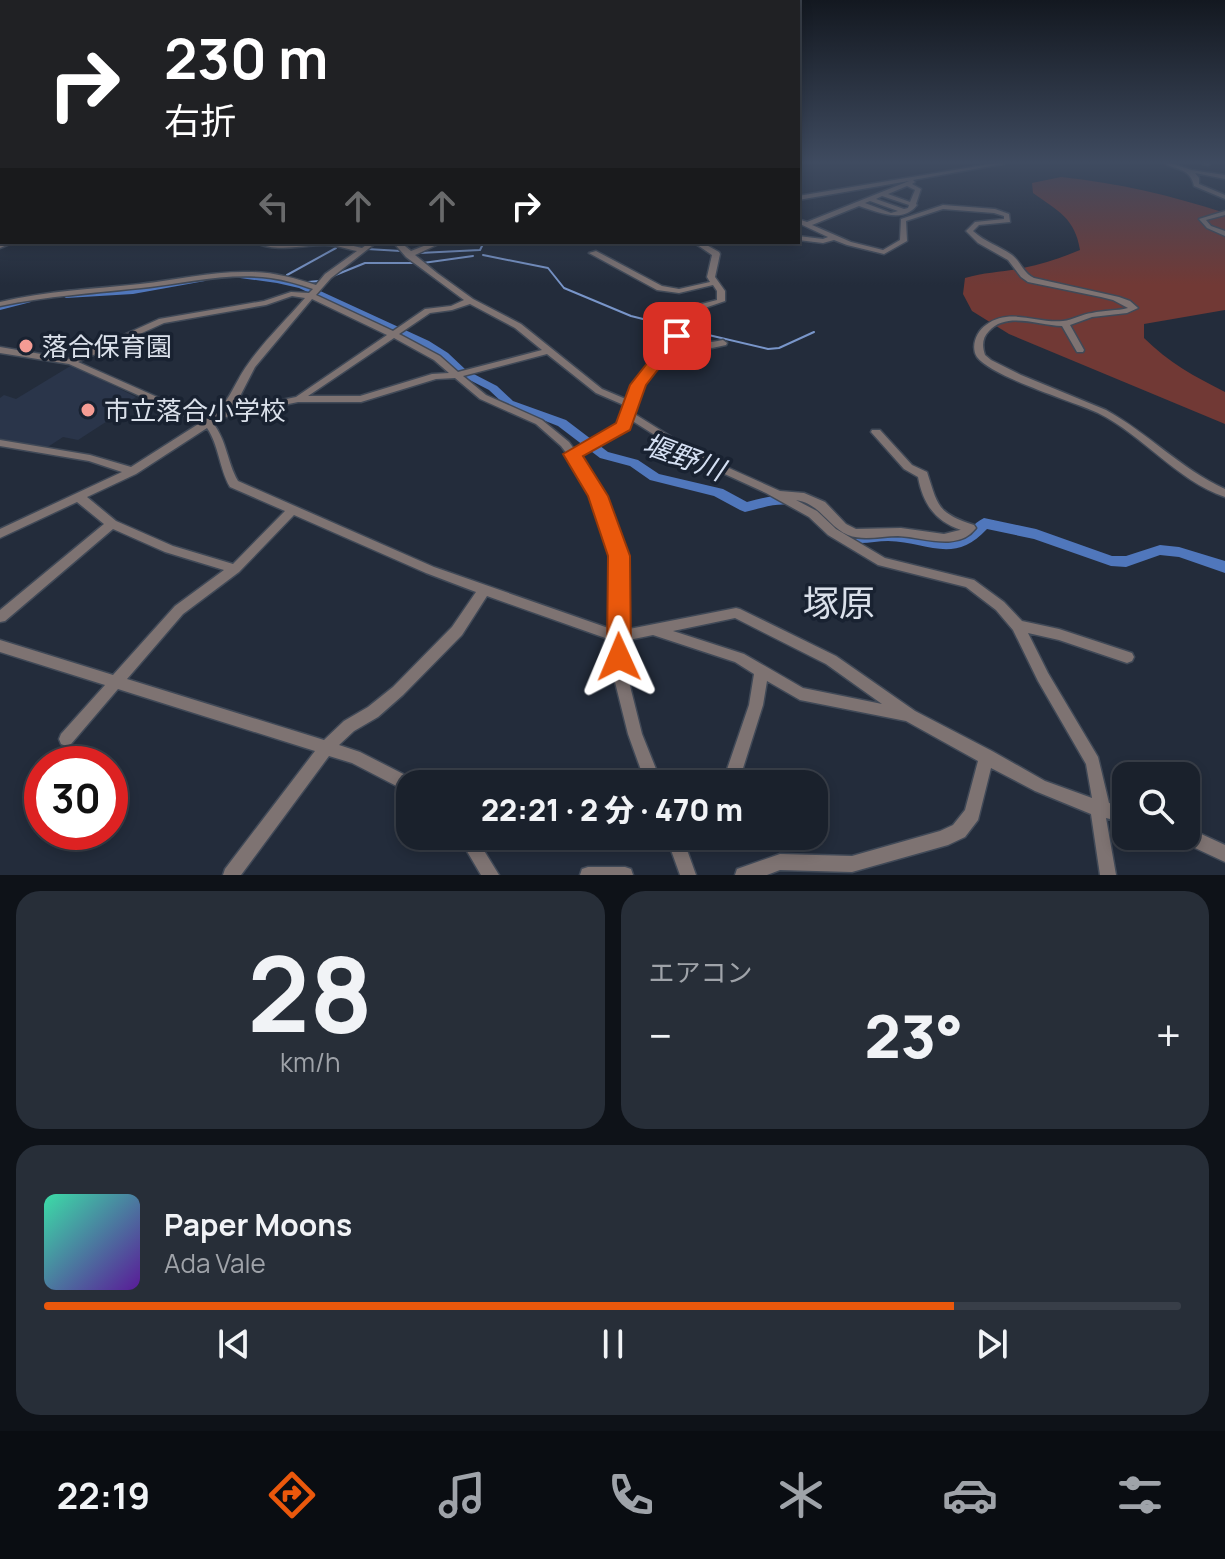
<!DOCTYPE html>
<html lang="ja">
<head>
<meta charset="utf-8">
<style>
	body { margin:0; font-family:Manrope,"Noto Sans JP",sans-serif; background:#272e38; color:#f1f3f6; height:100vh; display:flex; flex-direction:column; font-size:30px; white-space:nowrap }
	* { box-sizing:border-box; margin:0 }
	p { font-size:26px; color:#9fa3a9 }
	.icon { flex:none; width:44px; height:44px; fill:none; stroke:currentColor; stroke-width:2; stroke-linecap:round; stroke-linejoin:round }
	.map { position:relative; height:875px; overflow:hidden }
	.side { display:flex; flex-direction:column; gap:16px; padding:16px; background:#0e1218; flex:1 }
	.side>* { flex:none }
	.banner { position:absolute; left:0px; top:0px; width:800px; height:244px; box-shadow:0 4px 12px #0003,0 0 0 2px #383e48; background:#202124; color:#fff; overflow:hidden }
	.fabs { position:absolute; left:1112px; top:762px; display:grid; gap:16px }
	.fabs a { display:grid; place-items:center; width:88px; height:88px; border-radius:16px; background:#1a212c; box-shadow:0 4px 12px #0003,0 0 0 2px #383e48; font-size:40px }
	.speed { position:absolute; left:24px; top:746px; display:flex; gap:16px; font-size:40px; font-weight:700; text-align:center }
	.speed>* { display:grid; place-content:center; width:104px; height:104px; border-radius:50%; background:#1a212c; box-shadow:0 4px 12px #0003,0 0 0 2px #383e48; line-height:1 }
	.speed .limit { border:12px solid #d22; background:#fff; color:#111 }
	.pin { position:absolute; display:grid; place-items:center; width:68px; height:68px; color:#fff; margin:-34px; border-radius:16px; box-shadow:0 4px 12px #0006 }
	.me { position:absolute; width:88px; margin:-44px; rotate:359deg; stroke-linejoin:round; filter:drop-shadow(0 0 6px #0008) }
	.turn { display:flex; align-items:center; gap:28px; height:168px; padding:0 32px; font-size:36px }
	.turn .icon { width:104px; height:104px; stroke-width:2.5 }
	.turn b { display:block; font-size:56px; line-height:68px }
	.lanes { display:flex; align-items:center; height:76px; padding:0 32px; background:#0003; justify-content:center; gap:40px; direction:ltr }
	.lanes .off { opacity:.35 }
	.big { font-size:60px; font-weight:800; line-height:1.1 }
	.side .card { flex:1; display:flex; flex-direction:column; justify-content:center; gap:12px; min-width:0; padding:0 28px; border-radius:24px; background:#272e38 }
	.side .dial { align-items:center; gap:0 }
	.dial b { font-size:104px; line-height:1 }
	.song { display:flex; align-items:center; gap:24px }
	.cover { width:96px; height:96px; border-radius:12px; background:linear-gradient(135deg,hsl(160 70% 55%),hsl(270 70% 35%)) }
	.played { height:8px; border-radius:4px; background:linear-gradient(90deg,#ea580c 80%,#383e48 80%) }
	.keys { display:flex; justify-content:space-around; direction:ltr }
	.heat { display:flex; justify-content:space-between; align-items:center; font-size:44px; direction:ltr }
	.side .tiles { flex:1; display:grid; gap:16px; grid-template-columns:1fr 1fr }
	.card:last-child { grid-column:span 2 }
	.trip { position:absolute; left:396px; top:770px; width:432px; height:80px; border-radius:24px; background:#1a212c; box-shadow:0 4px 12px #0003,0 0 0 2px #383e48; font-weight:800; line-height:80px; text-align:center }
	.dock { display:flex; height:128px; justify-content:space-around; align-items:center; background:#0a0d12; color:#9fa3a9 }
	.dock .icon { width:56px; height:56px }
	.dock .on { color:#ea580c }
	.dock b { font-size:36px; color:#f1f3f6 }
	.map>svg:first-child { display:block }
</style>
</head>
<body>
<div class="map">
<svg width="1225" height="875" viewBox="0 0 1225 875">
	<rect width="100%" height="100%" fill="#232c3b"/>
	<path fill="#2a354a" d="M72,365L136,397L108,415L112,418L78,440L63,437L43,450L0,441V398L4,395L16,399Z"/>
	<path fill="#713935" d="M1061,177C1118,183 1170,195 1225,213V310L1144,324V338C1168,362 1195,377 1225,392V424L1009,334L972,311L963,294L965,278C985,272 1003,272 1023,268C1043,264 1061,258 1080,250C1075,218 1058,211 1033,193L1032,183Z"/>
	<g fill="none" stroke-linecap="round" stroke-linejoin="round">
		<path stroke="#7996ca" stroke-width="2" d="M367,249L401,251
			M419,253L480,250L484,242
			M483,255L548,268L564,288L631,316L675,327
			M423,263L473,256
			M287,275L336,248
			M333,276L365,263H416
			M308,282L319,281
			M683,329L768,349L779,348L814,332"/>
		<path fill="#5077bc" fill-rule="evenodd" d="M0,175H2V179H0Z
			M236,272L277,277L305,284L429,341L448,353L466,370L497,386L513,401L566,420L608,452L638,460L659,474L723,489L747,502C773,495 800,489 823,508C832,516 840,527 851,532C862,536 875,531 887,531C909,531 933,544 954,539C967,535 973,523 984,518L1036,529L1112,556H1126L1160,545L1179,547L1225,561V573L1179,557L1160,555L1126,567L1111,566L1034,539L987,529C954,565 928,542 888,541C873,541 859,546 845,540C835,537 827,529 820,522C795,497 776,504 745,512L740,510L714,496L650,480L630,466L600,458L558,426L505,405L489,390L458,374L440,357L421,345L299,288L277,283L233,277V273Z
			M202,276L205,277V281L133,294L66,298L61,295L66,292L133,288Z
			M28,297L31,298V302L0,310V304Z"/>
		<defs>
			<path id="minor" d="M996,163H1008L913,180L915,182L912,184L921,189L916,204L917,205C903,224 878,212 859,206L812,225L851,242L883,250L900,240L901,219L943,205L995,209L1009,214L1010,222L979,225L973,231C985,242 999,246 1012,255C1021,262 1023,273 1034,278L1119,297L1130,301L1138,308L1127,313L1092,317L1070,325L1084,350L1083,352H1077L1062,326C1040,326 1007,311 989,331C982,338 982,346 985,355L991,360L1021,375L1106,410C1148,433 1181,469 1225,489V497C1176,480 1144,436 1098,413C1072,401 992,377 977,357C970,346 977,331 986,325C1010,307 1037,324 1063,321C1073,320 1082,314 1092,313C1104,310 1117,311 1128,308L1113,300L1101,297L1028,282L1021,277L1008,260L978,243L966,231L975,222L1004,219V216L994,213L943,209L906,221L907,241L884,254L847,245L834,240L823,243L798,240V236L823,239L828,237L798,223V219L807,222L909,181L798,200V196ZM907,186L915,190L910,202L888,194ZM882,196L909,205L908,208L904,209L876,199ZM870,201L898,211L891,213L865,203Z
				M1163,163H1171L1191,170L1225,175V179L1195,173L1199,178V184L1225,195V199L1194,186C1191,169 1177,170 1163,163Z
				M1200,163H1211L1208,165Z
				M0,190H2V194H0Z
				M1225,211V215L1206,220L1211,226L1225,231V236L1207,228L1199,219Z
				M4,242H14L0,248V244Z
				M254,242L283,245L337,242L362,248L370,242H377L331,278L316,295L393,331L425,309L451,306L464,300L406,257L393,242H400L411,251L434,242H443L415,255L437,273L473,299L521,324L602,389L628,400L635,383L673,336L681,313L690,307L717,300V291L713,285L679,293L657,290L589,253L596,251L662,286L679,289L710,282L707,277L712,255L693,242H701L719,252L720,254L715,277L725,291V301L696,311L688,316L682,335L712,342L723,340L727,343L726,345L712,348L679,339L642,385L633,413L702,456L780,491L804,493L825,502L846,524L856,529L901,528L944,534L960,530H961C935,521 923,504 918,477L904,469L871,432L872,430H880L912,465L927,472C938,506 937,513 974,525L976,528C958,552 923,537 898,536C882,536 863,541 848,535C827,526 821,504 796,500L817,511L836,529L885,558L974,580L1004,602L1022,621L1059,629L1132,653L1134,657L1132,661L1127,663L1059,640L1028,633L1048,673L1098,757L1109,803L1126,807V823L1106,818L1116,875H1100L1091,814L1035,791L991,768L978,820L965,837L948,845L852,872L780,870L767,875H735L737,869L780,854L852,856L940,831L953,825L965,810L978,761L906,721L800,700L767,681L763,705L738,784H722L749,705L754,674L735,662L653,635L624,641L628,678L642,734L662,784H646L628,734L614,678L611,640L487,596L462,635L403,695L378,717L354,731L339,745L360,752L415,780L417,784H410V793L352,763L329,756L241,875H223L225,869L315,751L118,689L71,744L66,746L61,744L59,739L61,734L105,685L0,652V640L113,675L175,606L224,570L165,552L113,529L5,621L0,622V610L104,524L77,502L0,538V529L122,472L89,461L0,446V440L90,455L131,467L200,423L69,364L0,353V347L70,359L159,319L264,301L291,292L309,293L313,289C299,284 285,280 271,278C228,272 184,284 141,288C94,293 47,296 0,306V302C46,291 93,289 140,284C177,280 213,271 250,272C273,272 294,278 316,285L325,274L357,251C347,249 336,245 325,245C300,245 277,253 254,242ZM292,296L305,298C286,320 264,341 248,364C232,386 231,403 207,419L78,362L164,323L266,305ZM312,299L387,335L296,397L229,411L237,402L255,367ZM470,304L515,328L542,350L458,372L440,356L399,334L430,313L452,310ZM394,338L434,360L449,373L432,374L360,396H308ZM547,354L596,393L626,406L620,424L574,449L569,442L542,420L486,395L463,376ZM455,378L480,399L536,424L561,446L577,467L608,536L613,556L611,629L434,567L238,481C227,462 227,441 213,423L221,418L298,402H361L436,379ZM631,420L694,460L766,493L809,517L828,535L878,565L966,587L996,610L1013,630L1038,681L1086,764L1092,798L1045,781L992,751L915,711L836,656L740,609L736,608L624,630L625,556L620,536L587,466L579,455L627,428ZM207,428C219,445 219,468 230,487L285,511L233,564L173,546L116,521L87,497L136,474ZM294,515L426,573L476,592L452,627L393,687L368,707L344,721L324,740L127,679L183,614L239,572ZM735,618L826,664L882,704L803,688L744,654L673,631Z
				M1186,827L1225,845V862L1180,841L1178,836H1186Z
				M458,836H475L499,875H481Z
				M666,836H682L696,875H680Z
				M588,867H625L631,869L633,875H580L582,869Z"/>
		</defs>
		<use href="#minor" stroke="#404957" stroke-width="3"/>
		<use href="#minor" fill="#7e7372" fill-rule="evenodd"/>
	</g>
	<linearGradient id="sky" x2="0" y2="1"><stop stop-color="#131820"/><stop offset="0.57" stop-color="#3f4b60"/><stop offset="1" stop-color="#3f4b60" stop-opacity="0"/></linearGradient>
	<rect width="1225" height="285" fill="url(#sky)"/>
	<path fill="#ea580c" stroke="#983908" stroke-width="2" d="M677,331L684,336L646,385L630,430L583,456L608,496L630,556L631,657L628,665L619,668L611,665L607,657L608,556L588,496L563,454L616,423L630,385L671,333Z"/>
	<g fill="#f59c94" stroke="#192231" stroke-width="3">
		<circle cx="26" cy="346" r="8"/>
		<circle cx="88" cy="410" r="8"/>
	</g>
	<g text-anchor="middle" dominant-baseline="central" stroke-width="7" stroke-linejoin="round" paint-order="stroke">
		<g font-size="26" fill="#dae0ea" stroke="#192231" text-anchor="start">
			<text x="42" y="346">落合保育園</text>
			<text x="104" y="410">市立落合小学校</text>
		</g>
		<g font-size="28" font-style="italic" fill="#d4dff2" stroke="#192231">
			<text transform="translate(684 456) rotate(20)">堰野川</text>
		</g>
		<g font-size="36" fill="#dae0ea" stroke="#192231">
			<text x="839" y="602">塚原</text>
		</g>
	</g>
</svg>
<div class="fabs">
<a><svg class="icon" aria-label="search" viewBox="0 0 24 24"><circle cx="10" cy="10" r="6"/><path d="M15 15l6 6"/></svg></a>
</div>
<div class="speed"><div class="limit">30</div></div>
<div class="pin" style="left:677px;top:336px;background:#d93025"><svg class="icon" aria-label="arrive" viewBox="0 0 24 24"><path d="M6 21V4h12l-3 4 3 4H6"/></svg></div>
<svg class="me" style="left:619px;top:657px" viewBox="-20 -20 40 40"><path d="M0-17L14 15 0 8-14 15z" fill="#ea580c" stroke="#fff" stroke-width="4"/></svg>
<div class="trip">22:21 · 2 分 · 470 m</div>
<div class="banner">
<div class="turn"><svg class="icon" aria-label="right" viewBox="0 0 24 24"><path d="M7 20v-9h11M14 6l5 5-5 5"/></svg><div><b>230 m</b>右折</div></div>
<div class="lanes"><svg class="icon off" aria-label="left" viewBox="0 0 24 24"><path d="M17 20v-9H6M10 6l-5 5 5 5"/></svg><svg class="icon off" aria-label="ahead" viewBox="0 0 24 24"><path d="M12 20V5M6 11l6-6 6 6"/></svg><svg class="icon off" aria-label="ahead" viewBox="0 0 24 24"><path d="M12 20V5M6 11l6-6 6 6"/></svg><svg class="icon" aria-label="right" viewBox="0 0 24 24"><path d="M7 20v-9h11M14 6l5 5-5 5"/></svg></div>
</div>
</div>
<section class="side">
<div class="tiles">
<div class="card dial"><b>28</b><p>km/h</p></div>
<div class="card"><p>エアコン</p>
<div class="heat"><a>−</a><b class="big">23°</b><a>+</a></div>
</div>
<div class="card">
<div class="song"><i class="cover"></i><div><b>Paper Moons</b><p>Ada Vale</p></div></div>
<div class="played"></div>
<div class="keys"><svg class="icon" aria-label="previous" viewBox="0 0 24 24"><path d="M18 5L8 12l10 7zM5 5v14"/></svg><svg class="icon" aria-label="pause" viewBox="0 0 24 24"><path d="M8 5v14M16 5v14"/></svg><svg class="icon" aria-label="next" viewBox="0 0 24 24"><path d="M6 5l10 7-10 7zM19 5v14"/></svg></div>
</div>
</div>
</section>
<nav class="dock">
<b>22:19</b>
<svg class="icon on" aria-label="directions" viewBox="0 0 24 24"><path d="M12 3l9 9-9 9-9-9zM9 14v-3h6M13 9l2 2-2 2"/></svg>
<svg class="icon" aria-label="music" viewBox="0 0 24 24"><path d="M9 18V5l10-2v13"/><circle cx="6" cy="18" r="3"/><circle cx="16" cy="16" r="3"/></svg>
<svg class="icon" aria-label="phone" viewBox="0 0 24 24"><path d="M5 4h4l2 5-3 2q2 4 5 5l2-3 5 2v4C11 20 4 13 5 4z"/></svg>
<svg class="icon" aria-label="climate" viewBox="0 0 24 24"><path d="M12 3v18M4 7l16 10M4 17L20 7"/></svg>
<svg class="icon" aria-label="car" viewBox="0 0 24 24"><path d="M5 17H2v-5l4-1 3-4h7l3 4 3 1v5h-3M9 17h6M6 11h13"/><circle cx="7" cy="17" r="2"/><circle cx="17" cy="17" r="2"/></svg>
<svg class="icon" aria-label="filters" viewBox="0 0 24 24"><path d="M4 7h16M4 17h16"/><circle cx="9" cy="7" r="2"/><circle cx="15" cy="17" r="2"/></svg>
</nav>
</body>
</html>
